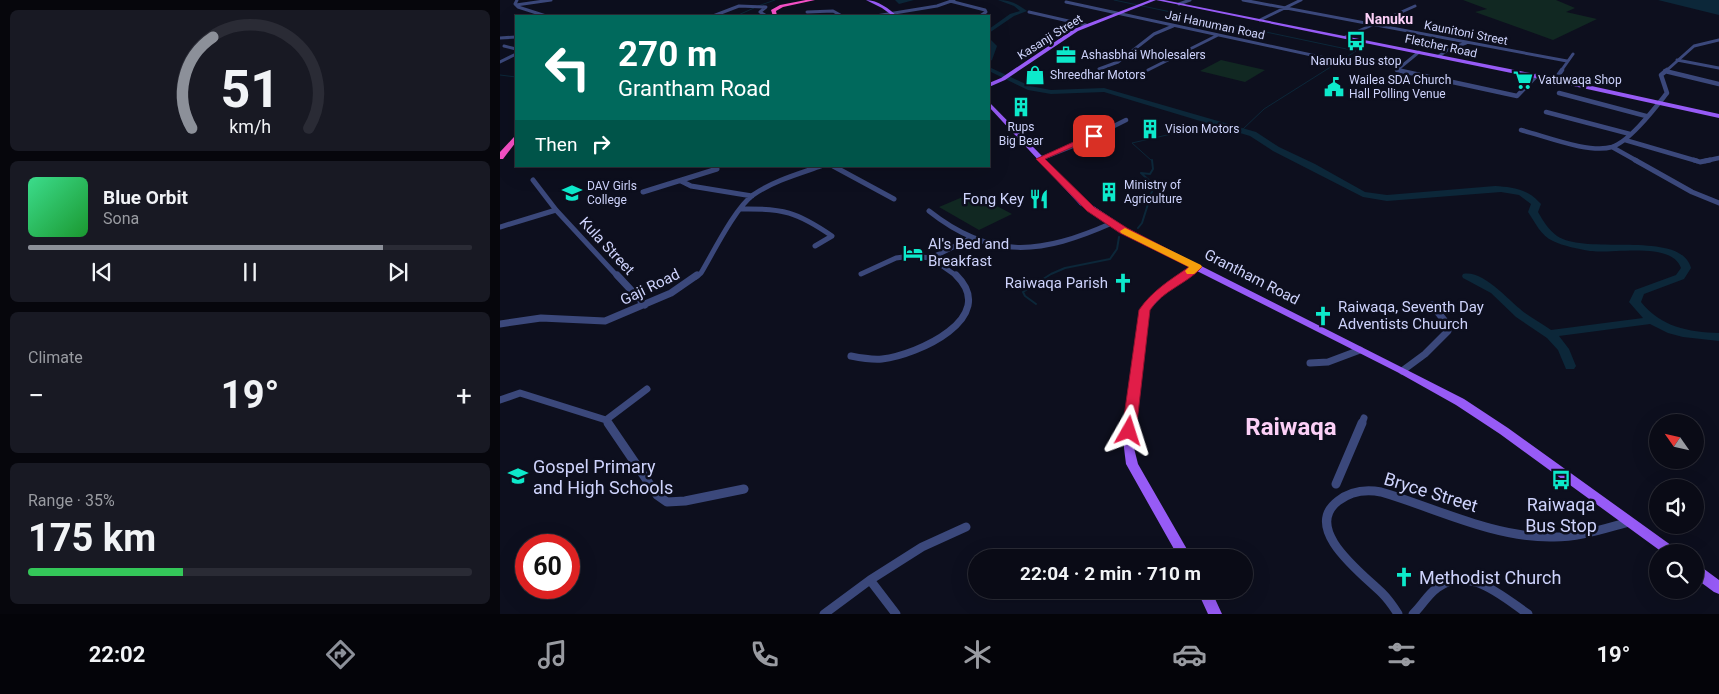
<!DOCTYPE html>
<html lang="en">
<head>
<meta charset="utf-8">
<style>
	body { margin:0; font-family:Roboto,sans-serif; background:#181923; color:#f1f3f6; height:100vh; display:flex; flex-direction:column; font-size:19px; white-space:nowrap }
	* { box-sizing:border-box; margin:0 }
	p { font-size:16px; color:#999ba1 }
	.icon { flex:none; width:28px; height:28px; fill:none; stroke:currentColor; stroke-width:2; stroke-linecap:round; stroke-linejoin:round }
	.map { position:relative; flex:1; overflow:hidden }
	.drawer { display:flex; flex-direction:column; gap:10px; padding:10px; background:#06060c; width:500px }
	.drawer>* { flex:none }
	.top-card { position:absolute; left:15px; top:15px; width:475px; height:152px; border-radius:0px; box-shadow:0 5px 20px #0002,0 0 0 1px #2a2b35; background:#00695c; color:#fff; overflow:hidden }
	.needle { width:32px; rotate:304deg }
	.controls { position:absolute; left:1149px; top:414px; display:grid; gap:10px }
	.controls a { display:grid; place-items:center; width:55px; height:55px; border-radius:50%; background:#0a0b16; box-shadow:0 5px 20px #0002,0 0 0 1px #2a2b35; font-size:25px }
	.speed { position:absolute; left:15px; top:534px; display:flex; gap:10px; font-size:25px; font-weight:700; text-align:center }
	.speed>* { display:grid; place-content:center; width:65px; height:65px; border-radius:50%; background:#0a0b16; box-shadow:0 5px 20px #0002,0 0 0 1px #2a2b35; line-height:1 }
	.speed .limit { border:8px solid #d22; background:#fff; color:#111 }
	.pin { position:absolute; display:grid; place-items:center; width:42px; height:42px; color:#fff; margin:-21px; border-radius:10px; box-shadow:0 2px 8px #0006 }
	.me { position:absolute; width:55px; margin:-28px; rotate:6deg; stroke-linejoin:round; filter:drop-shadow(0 0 4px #0008) }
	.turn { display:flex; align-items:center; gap:18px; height:105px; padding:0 20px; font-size:22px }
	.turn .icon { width:65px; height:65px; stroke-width:2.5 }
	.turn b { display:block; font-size:35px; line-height:42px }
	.then { display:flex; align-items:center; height:48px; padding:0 20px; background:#0003; gap:10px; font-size:19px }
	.big { font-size:38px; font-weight:700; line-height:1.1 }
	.drawer .tile { flex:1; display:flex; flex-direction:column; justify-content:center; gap:8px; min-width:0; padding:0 18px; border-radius:8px; background:#181923 }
	.drawer .dial { align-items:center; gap:0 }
	.dial svg { height:130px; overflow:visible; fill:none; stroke:#2a2b35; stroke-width:7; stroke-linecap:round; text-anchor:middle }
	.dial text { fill:#f1f3f6; stroke:none }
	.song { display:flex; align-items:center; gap:15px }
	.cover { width:60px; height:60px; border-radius:8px; background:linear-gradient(135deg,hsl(150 70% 55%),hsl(130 70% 35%)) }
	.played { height:5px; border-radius:2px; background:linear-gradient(90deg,#8c9099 80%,#2a2b35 80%) }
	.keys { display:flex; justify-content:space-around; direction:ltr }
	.heat { display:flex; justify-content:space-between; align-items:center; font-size:28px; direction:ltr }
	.charge { height:8px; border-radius:4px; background:linear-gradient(90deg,#34c759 35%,#2a2b35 0) }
	.trip { position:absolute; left:468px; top:549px; width:285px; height:50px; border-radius:25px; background:#0a0b16; box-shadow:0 5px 20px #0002,0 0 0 1px #2a2b35; font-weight:700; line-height:50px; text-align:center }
	.tab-bar { display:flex; height:80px; justify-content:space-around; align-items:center; background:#040409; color:#999ba1 }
	.tab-bar .icon { width:35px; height:35px }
	.tab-bar .current { color:#8c9099 }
	.tab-bar b { font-size:22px; color:#f1f3f6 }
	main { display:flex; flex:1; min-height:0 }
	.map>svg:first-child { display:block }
</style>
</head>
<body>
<main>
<section class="drawer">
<div class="tile dial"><svg viewBox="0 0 100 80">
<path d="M14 69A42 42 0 1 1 86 69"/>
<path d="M14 69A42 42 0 0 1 27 13" stroke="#8c9099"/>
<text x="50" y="56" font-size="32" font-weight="700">51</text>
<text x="50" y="72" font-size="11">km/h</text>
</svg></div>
<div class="tile">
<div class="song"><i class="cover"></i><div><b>Blue Orbit</b><p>Sona</p></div></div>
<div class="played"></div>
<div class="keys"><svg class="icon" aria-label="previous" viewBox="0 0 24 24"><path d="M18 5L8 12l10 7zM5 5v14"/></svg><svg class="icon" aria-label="pause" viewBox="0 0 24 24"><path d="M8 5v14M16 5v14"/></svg><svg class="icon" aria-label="next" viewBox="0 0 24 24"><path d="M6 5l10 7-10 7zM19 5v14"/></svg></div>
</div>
<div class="tile"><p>Climate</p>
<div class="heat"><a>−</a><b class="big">19°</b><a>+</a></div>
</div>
<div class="tile"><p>Range · 35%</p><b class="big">175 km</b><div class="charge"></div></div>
</section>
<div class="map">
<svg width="1219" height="614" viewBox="0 0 1219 614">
	<rect width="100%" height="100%" fill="#0d0f1e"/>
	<path fill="#112822" d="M963,0H1056L1075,8L1066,12L1097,19L1053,40L975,12L987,9Z
		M721,60L765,70L745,82L700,71Z
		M472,193L512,214L479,230L439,207Z"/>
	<path fill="#0c2739" d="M1158,0H1219V15Z"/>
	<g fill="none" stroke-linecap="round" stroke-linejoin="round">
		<path stroke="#0c2739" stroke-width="1" d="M614,0L856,51L764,109L742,130
			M258,6L275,0
			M236,16L254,8
			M0,75L16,77
			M652,161L632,143L667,135L728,127"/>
		<path stroke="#0c2739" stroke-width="2" d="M638,228L642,223L654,185L641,173L650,174L653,169L652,160
			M536,304L525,296L523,292L551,274L565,268L610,259L617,249L619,237"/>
		<path fill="#0c2739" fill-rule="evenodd" d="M395,0H414L399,4Z
			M498,0C510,0 518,4 527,11L514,16L489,33V29L510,14L520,11L514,6Z
			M489,38L497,46L492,60L489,62V52L491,46L489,43Z
			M489,67L530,86L551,90L604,88L756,132L779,147L815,164L865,192L887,195L995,186C1012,187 1027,189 1039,202L1041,204L1038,212C1043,221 1049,230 1057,236C1086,256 1181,229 1191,268L1184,279L1144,294L1141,302C1161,327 1188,332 1219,333V341L1183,337L1168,333L1150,324L1059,336L1069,349L1076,366L1074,369H1066L1058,350L1047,338L1016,317L991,293L963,278L962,276L963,274C983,269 1011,303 1025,313C1033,319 1043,324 1051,330L1143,318L1129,302L1135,290L1176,275L1181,268C1172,241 1112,254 1090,251C1079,249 1063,246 1053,241C1041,236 1035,222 1028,212L1031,204L1019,195L1001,192L887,201L863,197L773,151L750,136L604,92L551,94L528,90L489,71Z"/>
		<path stroke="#3b487b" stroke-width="3" d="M17,0L15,4L18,7L46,16
			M743,0L1067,61
			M450,1L485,10L486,12L480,16
			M566,2L830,59
			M679,4L690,0
			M16,5L51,0
			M307,12L333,11L342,16
			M529,12L586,25
			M213,16L239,6L266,7L260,12L265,15
			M376,16L437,6L454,0
			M760,20L801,0
			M845,37L915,6
			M0,38L16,37
			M4,46L16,49
			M939,56L949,49L966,43
			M1177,60L1219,68
			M0,62L16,54
			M599,69L618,62L654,34L673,26
			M648,70L718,35
			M897,70L901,71
			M897,70L919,52
			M1061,71L1073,54
			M1166,71L1194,46L1219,40"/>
		<path stroke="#3b487b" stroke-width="4.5" d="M897,70L1017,96L1036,76
			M1165,71L1219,84
			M1055,80L1062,70
			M1059,93L1146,116
			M1046,112L1130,134
			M1021,130C1045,136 1089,154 1112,147C1130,141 1155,108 1167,93L1161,75L1167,70
			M1125,140L1197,161
			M1112,147L1137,161
			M540,159L578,144L626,120
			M1205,161L1219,158"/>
		<path stroke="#3b487b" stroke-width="5" d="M1135,160L1192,192L1219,203
			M1194,160L1200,162L1210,160
			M333,166L394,199
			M33,180L56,210L118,277
			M181,181L191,186L252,196
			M143,192L217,169
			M240,209C283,208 297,212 332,236L315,246
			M429,211C492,261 542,254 612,223
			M0,227L56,210
			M431,258L458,277
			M361,274L396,258L411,256L431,258L471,238
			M196,277L201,273C213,253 235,208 253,195C273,181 298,174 321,166"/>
		<path stroke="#3b487b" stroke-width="7" d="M117,275L145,305
			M0,324L41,318L105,321L171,293L197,275
			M351,356C361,358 372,360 382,359C417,355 500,318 456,275
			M810,363L828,362L860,350
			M902,371L925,354L948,331L944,320L932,305
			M0,400L20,393L106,420L109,425
			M106,420L147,389
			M861,425L864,418"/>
		<path stroke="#3b487b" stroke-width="9" d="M108,423L157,495L167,502L185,501L244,489
			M836,484L862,423
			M370,580L396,614
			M324,614L370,580L422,547L466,527
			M898,614C893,606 888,599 882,593C864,575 801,529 838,501C851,491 865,489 881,492C936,508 992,537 1050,537C1077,538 1103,529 1129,522
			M913,614C922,606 927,595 937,588C968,564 1003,597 1028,614"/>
		<path fill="#975bf6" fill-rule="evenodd" d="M366,0C378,0 389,9 397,16H393L382,8Z
			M650,0H656L578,31L505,80L489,87V83L501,78L574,29Z
			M656,0H664L1055,78L1219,114V118L1055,82Z
			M489,102L586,201L626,228L905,369L964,399L1008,428L1175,548L1177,552H1162L1000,434L956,405L899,373L697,271L665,293L649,310L634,431V448L638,464L692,558H679L626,464L624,448V431L641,310L659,290L691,267L620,232L580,205L489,107Z
			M1195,564L1200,566L1219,580V594L1214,592L1195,578Z
			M697,590H711L722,614H708Z"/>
		<path fill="#f550c6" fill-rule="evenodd" d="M306,0H315L283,7L276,11L277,16H273L271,10L280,5Z
			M16,136V142L3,159H0V152L14,137Z"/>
	</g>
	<path fill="#e11d48" stroke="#92132f" d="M591,134L598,136L545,159L594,207L627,228L702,267C687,284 663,290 650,310L636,431L634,435H624L622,431L639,310C652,291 670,280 689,267L620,233L587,211L536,159Z"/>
	<path fill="#f59e0b" d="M625,228L701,265L702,267L694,274H687L685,271L689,267L621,233L620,231Z"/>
	<defs>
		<symbol id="bus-bare" viewBox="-9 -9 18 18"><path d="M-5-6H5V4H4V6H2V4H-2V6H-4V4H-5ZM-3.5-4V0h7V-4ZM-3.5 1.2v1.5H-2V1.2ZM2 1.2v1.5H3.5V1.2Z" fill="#0de9cb" stroke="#0d0f1e" stroke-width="2.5" paint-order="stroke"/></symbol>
		<symbol id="office-bare" viewBox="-9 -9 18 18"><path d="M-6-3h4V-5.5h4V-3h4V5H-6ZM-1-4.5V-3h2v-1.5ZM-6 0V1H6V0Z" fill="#0de9cb" stroke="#0d0f1e" stroke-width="2.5" paint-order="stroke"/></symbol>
		<symbol id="shop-bare" viewBox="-9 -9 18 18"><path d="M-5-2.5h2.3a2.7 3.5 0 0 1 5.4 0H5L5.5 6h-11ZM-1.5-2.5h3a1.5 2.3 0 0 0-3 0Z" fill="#0de9cb" stroke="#0d0f1e" stroke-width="2.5" paint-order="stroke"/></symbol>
		<symbol id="supermarket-bare" viewBox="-9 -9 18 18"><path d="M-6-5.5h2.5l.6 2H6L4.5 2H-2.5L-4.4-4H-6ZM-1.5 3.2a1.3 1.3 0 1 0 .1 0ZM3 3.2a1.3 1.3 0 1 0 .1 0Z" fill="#0de9cb" stroke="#0d0f1e" stroke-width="2.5" paint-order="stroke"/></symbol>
		<symbol id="civic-bare" viewBox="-9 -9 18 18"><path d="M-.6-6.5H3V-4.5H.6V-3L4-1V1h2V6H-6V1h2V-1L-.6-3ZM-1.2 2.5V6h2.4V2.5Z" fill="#0de9cb" stroke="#0d0f1e" stroke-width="2.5" paint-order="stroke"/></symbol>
		<symbol id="building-bare" viewBox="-9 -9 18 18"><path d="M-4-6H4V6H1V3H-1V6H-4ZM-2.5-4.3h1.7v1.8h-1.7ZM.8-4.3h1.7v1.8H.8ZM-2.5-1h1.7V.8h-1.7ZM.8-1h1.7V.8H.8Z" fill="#0de9cb" stroke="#0d0f1e" stroke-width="2.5" paint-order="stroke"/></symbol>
		<symbol id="university-bare" viewBox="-9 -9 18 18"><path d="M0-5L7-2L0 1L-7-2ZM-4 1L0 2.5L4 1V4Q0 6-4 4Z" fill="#0de9cb" stroke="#0d0f1e" stroke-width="2.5" paint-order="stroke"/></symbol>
		<symbol id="restaurant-bare" viewBox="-9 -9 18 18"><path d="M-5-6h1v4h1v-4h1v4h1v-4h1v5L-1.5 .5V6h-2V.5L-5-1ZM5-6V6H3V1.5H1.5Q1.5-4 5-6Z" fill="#0de9cb" stroke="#0d0f1e" stroke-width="2.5" paint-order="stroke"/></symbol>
		<symbol id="hotel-bare" viewBox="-9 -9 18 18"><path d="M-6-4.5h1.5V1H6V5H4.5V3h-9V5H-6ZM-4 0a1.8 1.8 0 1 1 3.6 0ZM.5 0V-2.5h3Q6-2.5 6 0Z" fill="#0de9cb" stroke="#0d0f1e" stroke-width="2.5" paint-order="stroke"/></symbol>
		<symbol id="church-bare" viewBox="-9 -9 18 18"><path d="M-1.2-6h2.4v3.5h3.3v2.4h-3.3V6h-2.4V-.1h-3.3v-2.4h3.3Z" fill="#0de9cb" stroke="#0d0f1e" stroke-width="2.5" paint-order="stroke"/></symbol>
		<symbol id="school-bare" viewBox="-9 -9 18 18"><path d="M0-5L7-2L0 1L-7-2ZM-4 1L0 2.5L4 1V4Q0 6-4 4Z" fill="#0de9cb" stroke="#0d0f1e" stroke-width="2.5" paint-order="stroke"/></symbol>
	</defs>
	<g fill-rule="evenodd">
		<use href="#bus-bare" x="842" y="27" width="28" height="28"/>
		<use href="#office-bare" x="552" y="41" width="28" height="28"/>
		<use href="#shop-bare" x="521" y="61" width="28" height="28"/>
		<use href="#supermarket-bare" x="1009" y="66" width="28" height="28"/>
		<use href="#civic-bare" x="820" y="73" width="28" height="28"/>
		<use href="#building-bare" x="507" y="93" width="28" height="28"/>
		<use href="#building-bare" x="636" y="115" width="28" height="28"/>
		<use href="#building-bare" x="595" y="178" width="28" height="28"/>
		<use href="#university-bare" x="58" y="179" width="28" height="28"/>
		<use href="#restaurant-bare" x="525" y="185" width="28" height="28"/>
		<use href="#hotel-bare" x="399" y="239" width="28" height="28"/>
		<use href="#church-bare" x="609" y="269" width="28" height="28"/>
		<use href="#church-bare" x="809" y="302" width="28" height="28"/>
		<use href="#school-bare" x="4" y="462" width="28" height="28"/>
		<use href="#bus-bare" x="1047" y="466" width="28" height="28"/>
		<use href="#church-bare" x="890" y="563" width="28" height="28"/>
	</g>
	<g text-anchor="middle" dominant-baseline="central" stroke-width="5" stroke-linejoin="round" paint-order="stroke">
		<g font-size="12" fill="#ced3fc" stroke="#0d0f1e">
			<text transform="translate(715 25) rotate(12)">Jai Hanuman Road</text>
			<text transform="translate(966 33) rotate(11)">Kaunitoni Street</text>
			<text transform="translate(550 37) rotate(-32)">Kasanji Street</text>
			<text transform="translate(941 46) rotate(12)">Fletcher Road</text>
		</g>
		<g font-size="12" fill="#ced3fc" stroke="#0d0f1e" text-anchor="start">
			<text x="581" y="55">Ashasbhai Wholesalers</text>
			<text x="856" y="61" text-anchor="middle">Nanuku Bus stop</text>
			<text x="550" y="75">Shreedhar Motors</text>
			<text x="849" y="80">Wailea SDA Church<tspan x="849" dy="14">Hall Polling Venue</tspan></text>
			<text x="1038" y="80">Vatuwaqa Shop</text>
			<text x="521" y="127" text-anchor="middle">Rups<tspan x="521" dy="14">Big Bear</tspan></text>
			<text x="665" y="129">Vision Motors</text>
			<text x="624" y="185">Ministry of<tspan x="624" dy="14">Agriculture</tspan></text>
			<text x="87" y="186">DAV Girls<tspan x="87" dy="14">College</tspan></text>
		</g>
		<g font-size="14" font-weight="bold" fill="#fcd0f7" stroke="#0d0f1e">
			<text x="889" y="19">Nanuku</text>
		</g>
		<g font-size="15" fill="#ced3fc" stroke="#0d0f1e" text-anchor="end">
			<text x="524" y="199">Fong Key</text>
			<text x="428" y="244" text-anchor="start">Al's Bed and<tspan x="428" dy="17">Breakfast</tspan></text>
			<text x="608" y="283">Raiwaqa Parish</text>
			<text x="838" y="307" text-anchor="start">Raiwaqa, Seventh Day<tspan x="838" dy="17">Adventists Chuurch</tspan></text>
		</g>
		<g font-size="15" fill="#ced3fc" stroke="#0d0f1e">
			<text transform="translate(107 246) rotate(47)">Kula Street</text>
			<text transform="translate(752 277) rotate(27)">Grantham Road</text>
			<text transform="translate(150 287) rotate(-26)">Gaji Road</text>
		</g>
		<g font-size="18" fill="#ced3fc" stroke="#0d0f1e" text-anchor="start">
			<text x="33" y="466">Gospel Primary<tspan x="33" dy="21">and High Schools</tspan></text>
			<text x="1061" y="504" text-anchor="middle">Raiwaqa<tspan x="1061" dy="21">Bus Stop</tspan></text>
			<text x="919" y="577">Methodist Church</text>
		</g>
		<g font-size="18" fill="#ced3fc" stroke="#0d0f1e">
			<text transform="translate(931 492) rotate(17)">Bryce Street</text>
		</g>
		<g font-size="24" font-weight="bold" fill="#fcd0f7" stroke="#0d0f1e">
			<text x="791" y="427">Raiwaqa</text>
		</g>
	</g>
</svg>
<div class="controls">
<a><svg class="needle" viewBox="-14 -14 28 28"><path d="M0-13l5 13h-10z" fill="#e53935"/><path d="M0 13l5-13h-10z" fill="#999ba1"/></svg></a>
<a><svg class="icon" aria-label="sound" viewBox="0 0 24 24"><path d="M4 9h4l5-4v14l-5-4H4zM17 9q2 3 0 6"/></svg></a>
<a><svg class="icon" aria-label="search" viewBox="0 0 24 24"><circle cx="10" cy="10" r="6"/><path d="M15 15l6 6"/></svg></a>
</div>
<div class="speed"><div class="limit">60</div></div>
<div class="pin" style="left:594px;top:136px;background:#d93025"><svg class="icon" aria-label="arrive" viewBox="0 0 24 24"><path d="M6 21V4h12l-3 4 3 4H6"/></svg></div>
<svg class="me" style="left:629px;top:431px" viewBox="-20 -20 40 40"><path d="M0-17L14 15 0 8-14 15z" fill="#e11d48" stroke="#fff" stroke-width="4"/></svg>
<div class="trip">22:04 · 2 min · 710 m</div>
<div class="top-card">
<div class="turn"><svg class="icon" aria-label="left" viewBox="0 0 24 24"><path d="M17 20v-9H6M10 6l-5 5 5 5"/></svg><div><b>270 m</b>Grantham Road</div></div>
<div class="then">Then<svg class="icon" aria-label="right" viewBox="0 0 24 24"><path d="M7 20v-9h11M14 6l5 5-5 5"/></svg></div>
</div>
</div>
</main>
<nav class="tab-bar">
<b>22:02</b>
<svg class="icon current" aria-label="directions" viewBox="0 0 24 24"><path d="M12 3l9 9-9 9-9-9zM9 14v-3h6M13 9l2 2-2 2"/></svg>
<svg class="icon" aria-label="music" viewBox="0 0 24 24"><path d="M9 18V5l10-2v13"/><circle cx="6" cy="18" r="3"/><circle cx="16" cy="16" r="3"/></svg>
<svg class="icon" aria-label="phone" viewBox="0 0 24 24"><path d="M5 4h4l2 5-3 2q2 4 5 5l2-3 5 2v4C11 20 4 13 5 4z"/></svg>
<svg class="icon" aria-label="climate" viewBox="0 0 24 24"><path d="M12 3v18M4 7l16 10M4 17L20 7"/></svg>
<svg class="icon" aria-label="car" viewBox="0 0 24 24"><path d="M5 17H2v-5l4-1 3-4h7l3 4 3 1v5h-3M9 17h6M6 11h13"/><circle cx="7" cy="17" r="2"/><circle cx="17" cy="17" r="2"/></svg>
<svg class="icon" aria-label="filters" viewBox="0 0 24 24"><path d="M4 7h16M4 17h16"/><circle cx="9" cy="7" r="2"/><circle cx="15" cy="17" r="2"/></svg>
<b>19°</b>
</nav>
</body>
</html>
